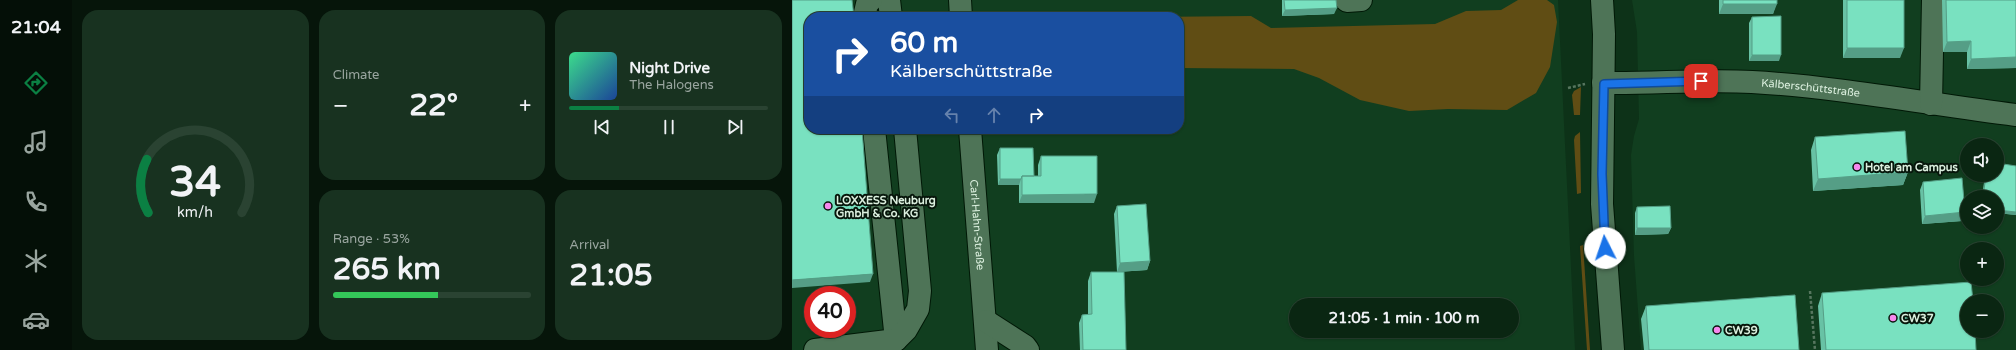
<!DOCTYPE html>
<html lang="en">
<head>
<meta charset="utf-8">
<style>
	body { margin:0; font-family:"Varela Round",sans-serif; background:#183220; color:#f1f3f6; height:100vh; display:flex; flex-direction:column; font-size:15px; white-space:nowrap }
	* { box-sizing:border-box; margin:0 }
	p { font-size:13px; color:#99a59f }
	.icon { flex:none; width:22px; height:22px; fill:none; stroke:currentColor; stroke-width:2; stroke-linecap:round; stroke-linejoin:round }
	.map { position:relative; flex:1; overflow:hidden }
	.details { display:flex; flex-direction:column; gap:10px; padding:10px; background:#06150a; width:720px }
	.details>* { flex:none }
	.guide { position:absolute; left:12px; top:12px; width:380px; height:122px; border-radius:16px; box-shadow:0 1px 3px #0004,0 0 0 1px #2a4332; background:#1a4fa0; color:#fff; overflow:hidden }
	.controls { position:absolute; left:1168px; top:138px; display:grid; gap:8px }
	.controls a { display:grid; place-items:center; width:44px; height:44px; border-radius:50%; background:#0a2612; box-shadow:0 1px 3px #0004,0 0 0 1px #2a4332; font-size:20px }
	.speed { position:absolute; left:12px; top:286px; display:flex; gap:8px; font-size:20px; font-weight:700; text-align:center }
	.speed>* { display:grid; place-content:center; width:52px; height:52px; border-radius:50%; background:#0a2612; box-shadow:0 1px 3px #0004,0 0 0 1px #2a4332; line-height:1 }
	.speed .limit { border:6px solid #d22; background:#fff; color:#111 }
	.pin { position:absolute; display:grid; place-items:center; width:34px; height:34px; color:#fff; margin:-17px; border-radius:8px; box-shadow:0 2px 6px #0006 }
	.me { position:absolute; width:44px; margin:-22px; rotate:356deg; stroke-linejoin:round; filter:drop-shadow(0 0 3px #0008) }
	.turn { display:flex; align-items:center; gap:14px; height:84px; padding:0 20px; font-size:18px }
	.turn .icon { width:52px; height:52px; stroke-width:2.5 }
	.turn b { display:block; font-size:28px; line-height:34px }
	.lanes { display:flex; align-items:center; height:38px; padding:0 20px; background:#0003; justify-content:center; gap:20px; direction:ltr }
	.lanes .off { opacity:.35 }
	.big { font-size:30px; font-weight:700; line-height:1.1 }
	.details .tile { flex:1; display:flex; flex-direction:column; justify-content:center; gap:6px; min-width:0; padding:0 14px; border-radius:16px; background:#183220 }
	.details .dial { align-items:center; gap:0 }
	.dial svg { height:104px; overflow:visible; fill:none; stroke:#2a4332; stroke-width:7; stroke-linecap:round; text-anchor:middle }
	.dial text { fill:#f1f3f6; stroke:none }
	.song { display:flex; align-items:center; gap:12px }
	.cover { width:48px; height:48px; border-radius:6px; background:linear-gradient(135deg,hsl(150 70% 55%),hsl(220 70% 35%)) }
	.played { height:4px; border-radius:2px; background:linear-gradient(90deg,#0b8043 25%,#2a4332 25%) }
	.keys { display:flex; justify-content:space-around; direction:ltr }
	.heat { display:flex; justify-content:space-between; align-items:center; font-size:22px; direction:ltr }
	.charge { height:6px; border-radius:3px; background:linear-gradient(90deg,#34c759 53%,#2a4332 0) }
	.details .tiles { flex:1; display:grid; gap:10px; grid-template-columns:repeat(3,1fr) }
	.tile:first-child { grid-row:span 2 }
	.trip { position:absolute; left:497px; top:298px; width:230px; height:40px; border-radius:20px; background:#0a2612; box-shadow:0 1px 3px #0004,0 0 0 1px #2a4332; font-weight:700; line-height:40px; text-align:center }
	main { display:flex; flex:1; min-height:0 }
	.dock { display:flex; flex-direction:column; width:72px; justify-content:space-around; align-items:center; background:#040f07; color:#99a59f }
	.dock .icon { width:28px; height:28px }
	.dock .active { color:#0b8043 }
	.dock b { font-size:18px; color:#f1f3f6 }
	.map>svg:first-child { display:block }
</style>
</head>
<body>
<main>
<nav class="dock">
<b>21:04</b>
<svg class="icon active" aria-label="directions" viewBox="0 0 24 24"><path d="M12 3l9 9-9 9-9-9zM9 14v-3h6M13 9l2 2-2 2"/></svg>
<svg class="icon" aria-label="music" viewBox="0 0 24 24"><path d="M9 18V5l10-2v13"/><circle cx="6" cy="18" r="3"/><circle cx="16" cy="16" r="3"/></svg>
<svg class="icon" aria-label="phone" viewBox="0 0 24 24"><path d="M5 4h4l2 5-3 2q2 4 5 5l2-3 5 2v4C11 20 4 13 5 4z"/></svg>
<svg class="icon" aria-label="climate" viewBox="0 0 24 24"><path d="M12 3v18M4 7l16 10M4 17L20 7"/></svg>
<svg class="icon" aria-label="car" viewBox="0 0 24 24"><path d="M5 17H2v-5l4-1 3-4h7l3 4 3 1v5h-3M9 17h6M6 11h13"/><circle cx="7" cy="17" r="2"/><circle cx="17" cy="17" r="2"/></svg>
</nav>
<section class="details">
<div class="tiles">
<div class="tile dial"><svg viewBox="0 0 100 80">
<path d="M14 69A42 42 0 1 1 86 69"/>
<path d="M14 69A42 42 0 0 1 13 28" stroke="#0b8043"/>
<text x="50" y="56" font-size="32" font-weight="700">34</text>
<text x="50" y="72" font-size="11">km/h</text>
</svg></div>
<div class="tile"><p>Climate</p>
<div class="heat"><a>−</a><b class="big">22°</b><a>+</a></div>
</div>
<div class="tile">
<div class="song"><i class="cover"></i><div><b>Night Drive</b><p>The Halogens</p></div></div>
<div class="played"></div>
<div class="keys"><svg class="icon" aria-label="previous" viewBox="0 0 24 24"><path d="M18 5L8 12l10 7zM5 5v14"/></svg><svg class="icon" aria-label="pause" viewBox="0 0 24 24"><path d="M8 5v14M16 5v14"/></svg><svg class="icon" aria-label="next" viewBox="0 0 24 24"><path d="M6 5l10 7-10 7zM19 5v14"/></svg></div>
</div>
<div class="tile"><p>Range · 53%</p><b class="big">265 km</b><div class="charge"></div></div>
<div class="tile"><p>Arrival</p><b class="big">21:05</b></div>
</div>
</section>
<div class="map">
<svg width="1224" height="350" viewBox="0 0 1224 350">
	<rect width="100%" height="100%" fill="#0d3218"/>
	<path fill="#113e1f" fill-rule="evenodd" d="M0,0H766L783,350H0ZM17,17H387V129H17ZM21,295H55V329H21ZM504,305H720V331H504Z
		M840,0H1224V350H849L842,256L839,155L842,136L847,119L845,32ZM1175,145H1205V175H1175ZM1175,197H1205V227H1175ZM1175,249H1205V279H1175ZM1175,301H1205V331H1175Z"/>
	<path fill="#604d14" d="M726,0H755L762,5L765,22L758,67L744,93L715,110L656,109L617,111L568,100L527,78L502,69L387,68V17H357L459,16L479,28L643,24L674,11L709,10Z
		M789,87L788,115H782L780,95L782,91Z
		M788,132L789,193L785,194L782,140L783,136Z
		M791,245L792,259L798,350H795L788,246Z"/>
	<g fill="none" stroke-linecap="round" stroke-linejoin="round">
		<defs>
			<g id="minor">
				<path d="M97,0L99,17"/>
				<path d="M168,0L169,17"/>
				<path d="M810,0L812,34L810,204L821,350"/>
				<path d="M555,1L569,0"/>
				<path d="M72,17L75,4L79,0"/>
				<path id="s1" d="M811,83C861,84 910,79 960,82C1048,87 1136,104 1224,115"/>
				<path d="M1139,104L1141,0"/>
				<path d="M82,129L104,340"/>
				<path id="s2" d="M178,129L195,350"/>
				<path d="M194,321L233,346L236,350"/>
				<path d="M23,350L104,340L114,330L126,309L128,291L113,129"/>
			</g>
		</defs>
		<use href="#minor" stroke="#001806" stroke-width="24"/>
		<path stroke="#57765f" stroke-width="2.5" stroke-dasharray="3 2" stroke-linecap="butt" d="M776,88L793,84
			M1018,291L1023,350"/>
		<use href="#minor" stroke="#4e7457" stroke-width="22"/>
	</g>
	<path fill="#68c2a5" d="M490,0H544L542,14L490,16Z
		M927,0H985L981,14H927Z
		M1051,0H1112L1108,58H1051Z
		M1150,0H1224V68L1175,69V52H1151Z
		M960,17L987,61H957V23Z
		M213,129H286L213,134Z
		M1023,137L1116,172L1111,185L1021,191L1019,150Z
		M208,148L242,176H246V165L249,156L302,203H227V185H206L205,155Z
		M1224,166V215L1205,213V197H1190L1193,175H1205Z
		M1131,182L1173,212L1170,221L1130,224L1128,190Z
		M325,206L358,261L355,270L325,272L322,214Z
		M845,207L879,228L876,234L843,235V213Z
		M299,272L334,350H288L287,323L290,315L296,314V281Z
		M1030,293L1184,350H1029L1026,306Z
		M854,306L1007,350H852L849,319Z"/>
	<path fill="#559e86" d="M931,4H985L981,14H927Z
		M545,8L542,14L490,16L493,10Z
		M1179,41L1175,52H1151L1155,42Z
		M1055,48H1112L1108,58H1051Z
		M960,55H989L987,61H957Z
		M1224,57V68L1175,69L1179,59Z
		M215,129H286L213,134Z
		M1116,172L1111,185L1021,191L1026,179Z
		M208,179H229L227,185H206Z
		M305,194L302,203H227L230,195Z
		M1205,210L1224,212V215L1205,213Z
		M1173,212L1170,221L1130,224L1133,216Z
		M845,228H879L876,234L843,235Z
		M358,261L355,270L325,272L328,263Z
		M81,274L78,282L0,288V280Z"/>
	<path fill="#79e1c0" stroke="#559e86" d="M0,0H60L62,17H17V129H70L81,274L0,280Z
		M492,0H544L545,8L493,10Z
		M931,0H985V4H931Z
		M1055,0H1112V48H1055Z
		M1154,0H1224V57L1179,59V41L1155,42Z
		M989,16V55H960V17Z
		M1113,131L1116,172L1026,179L1023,137Z
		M208,148H241L242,176H230L229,179H208Z
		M249,156H305V194L230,195V176H249Z
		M1205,163L1224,166V212L1205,210V197H1191L1194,175H1205Z
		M1170,178L1173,212L1133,216L1131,182Z
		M354,204L358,261L328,263L325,206Z
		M878,206L879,228H845V207Z
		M299,272H332L334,350H291L290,315L300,314Z
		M1179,282L1181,301H1175V331H1183L1184,350H1034L1030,293Z
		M1003,295L1007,350H857L854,306Z"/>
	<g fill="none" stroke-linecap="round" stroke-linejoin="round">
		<defs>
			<path id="route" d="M813,248L810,174L812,84L909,81"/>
		</defs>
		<use href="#route" stroke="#114b97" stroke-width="10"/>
		<use href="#route" stroke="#1a73e8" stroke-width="7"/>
	</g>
	<g fill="#f688ed" stroke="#07160b" stroke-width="1.5">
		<circle cx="1065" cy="167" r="4"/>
		<circle cx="36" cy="206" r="4"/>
		<circle cx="1101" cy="318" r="4"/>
		<circle cx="925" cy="330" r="4"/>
	</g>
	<g text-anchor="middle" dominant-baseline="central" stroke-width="4" stroke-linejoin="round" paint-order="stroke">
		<g font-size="11" fill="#dcf0df" stroke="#07160b">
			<text stroke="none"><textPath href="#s1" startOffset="208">Kälberschüttstraße</textPath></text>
			<text stroke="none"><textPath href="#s2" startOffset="96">Carl-Hahn-Straße</textPath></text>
		</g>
		<g font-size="11" font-weight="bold" fill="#dcf0df" stroke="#07160b" text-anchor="start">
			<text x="1073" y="167">Hotel am Campus</text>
			<text x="44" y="200">LOXXESS Neuburg<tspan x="44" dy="13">GmbH &amp; Co. KG</tspan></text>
			<text x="1109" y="318">CW37</text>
			<text x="933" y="330">CW39</text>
		</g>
	</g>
</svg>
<div class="controls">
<a><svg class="icon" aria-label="sound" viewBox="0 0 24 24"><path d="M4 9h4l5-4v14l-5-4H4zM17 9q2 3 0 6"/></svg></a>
<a><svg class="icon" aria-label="layers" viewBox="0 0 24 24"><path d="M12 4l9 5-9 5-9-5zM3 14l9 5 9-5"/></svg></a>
<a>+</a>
<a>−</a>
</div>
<div class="speed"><div class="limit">40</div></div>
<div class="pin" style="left:909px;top:81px;background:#d93025"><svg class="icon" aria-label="arrive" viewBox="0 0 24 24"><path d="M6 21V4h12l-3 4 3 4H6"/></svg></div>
<svg class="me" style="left:813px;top:248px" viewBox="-20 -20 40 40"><circle r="19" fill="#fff"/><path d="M0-13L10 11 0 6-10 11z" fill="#1a73e8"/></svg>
<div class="trip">21:05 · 1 min · 100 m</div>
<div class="guide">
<div class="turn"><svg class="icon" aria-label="right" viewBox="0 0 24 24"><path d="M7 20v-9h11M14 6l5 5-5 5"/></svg><div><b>60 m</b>Kälberschüttstraße</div></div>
<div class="lanes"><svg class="icon off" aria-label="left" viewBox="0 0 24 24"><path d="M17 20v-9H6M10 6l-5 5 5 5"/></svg><svg class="icon off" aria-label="ahead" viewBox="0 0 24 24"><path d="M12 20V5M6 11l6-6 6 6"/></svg><svg class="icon" aria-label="right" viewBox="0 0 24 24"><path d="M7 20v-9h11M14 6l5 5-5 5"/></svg></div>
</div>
</div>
</main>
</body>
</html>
